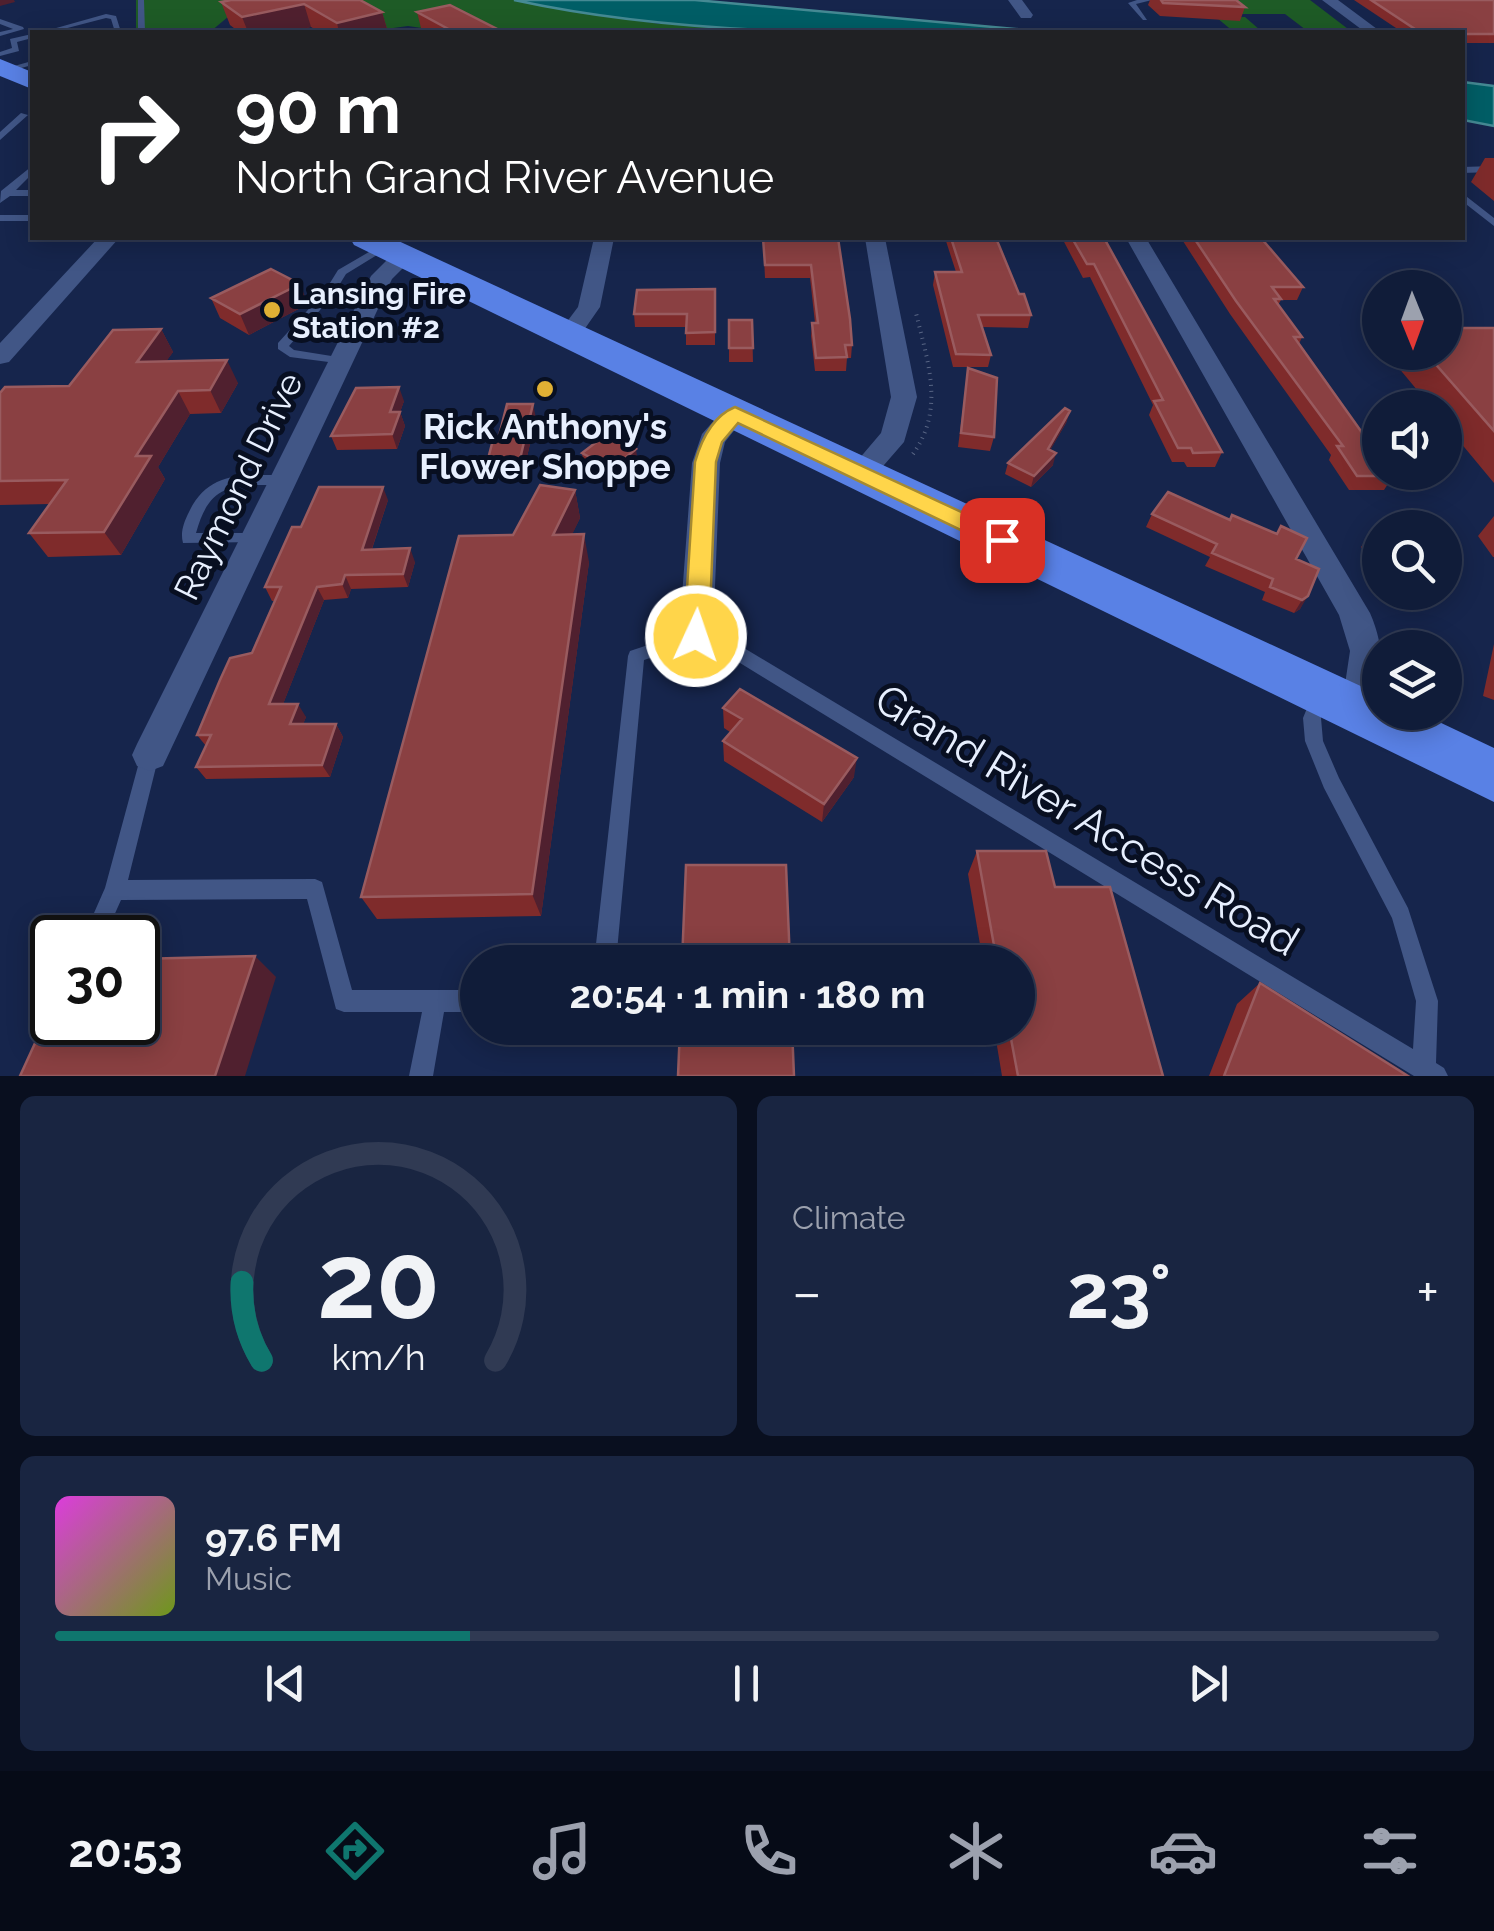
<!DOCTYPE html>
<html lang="en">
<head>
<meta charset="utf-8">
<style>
	body { margin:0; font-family:Raleway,sans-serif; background:#192541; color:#f1f3f6; height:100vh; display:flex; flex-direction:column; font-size:38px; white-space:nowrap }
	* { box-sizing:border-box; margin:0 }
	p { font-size:32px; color:#9ca1ae }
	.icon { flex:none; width:55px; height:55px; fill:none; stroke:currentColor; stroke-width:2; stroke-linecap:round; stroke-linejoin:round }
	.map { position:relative; height:1076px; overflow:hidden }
	.details { display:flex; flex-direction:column; gap:20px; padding:20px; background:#090f1f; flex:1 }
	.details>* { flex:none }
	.banner { position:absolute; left:30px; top:30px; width:1435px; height:210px; border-radius:0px; box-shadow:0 5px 25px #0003,0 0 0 2px #303a53; background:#202124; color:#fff; overflow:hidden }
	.needle { width:65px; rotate:179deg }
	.tools { position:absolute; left:1362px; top:270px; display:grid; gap:20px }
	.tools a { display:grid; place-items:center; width:100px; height:100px; border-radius:50%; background:#101c39; box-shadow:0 5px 25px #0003,0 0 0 2px #303a53; font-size:50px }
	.speed { position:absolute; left:30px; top:915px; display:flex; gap:20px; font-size:50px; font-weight:700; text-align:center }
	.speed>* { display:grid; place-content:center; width:130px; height:130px; border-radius:50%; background:#101c39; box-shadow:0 5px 25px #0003,0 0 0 2px #303a53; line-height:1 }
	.speed .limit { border:5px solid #111; border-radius:15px; background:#fff; color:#111 }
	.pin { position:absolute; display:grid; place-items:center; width:85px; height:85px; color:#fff; margin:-42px; border-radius:20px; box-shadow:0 5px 15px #0006 }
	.me { position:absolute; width:110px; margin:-55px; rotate:3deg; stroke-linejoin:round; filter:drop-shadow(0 0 8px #0008) }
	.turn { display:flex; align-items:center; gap:35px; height:210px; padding:0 40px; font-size:45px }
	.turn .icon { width:130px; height:130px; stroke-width:2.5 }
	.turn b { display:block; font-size:70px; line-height:85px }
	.big { font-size:75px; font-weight:700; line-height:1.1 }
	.details .widget { flex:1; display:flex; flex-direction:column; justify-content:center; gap:15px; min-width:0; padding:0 35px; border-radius:15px; background:#192541 }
	.details .dial { align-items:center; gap:0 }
	.dial svg { height:260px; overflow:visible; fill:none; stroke:#303a53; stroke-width:7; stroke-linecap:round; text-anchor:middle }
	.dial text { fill:#f1f3f6; stroke:none }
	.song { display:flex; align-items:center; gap:30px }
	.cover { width:120px; height:120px; border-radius:15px; background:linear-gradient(135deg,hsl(300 70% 55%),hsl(80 70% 35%)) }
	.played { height:10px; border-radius:5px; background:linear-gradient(90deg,#0f766e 30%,#303a53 30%) }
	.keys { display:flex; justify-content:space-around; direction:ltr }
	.heat { display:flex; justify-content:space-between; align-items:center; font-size:55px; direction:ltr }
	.details .tiles { flex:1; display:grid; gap:20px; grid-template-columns:1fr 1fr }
	.widget:last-child { grid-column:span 2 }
	.trip { position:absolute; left:460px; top:945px; width:575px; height:100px; border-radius:50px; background:#101c39; box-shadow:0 5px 25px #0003,0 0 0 2px #303a53; font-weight:700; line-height:100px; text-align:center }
	.dock { display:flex; height:160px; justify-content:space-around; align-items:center; background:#060b17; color:#9ca1ae }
	.dock .icon { width:70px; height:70px }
	.dock .active { color:#0f766e }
	.dock b { font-size:45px; color:#f1f3f6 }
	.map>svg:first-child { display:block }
</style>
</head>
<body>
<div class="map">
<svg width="1494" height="1076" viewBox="0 0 1494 1076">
	<rect width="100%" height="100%" fill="#16254c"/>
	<path fill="#1e5b26" d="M136,0H248L210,32H136Z
		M325,0H514L659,24L689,23L758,32H449L408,26L371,31Z
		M1220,0H1310L1352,32H1234L1217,18L1245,17L1260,30H1306L1285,14H1235Z"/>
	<path fill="#005e66" stroke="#458a94" stroke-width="2.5" d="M514,0H695L1048,32C869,33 689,38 514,0Z
		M1463,82L1494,86V126L1463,120Z"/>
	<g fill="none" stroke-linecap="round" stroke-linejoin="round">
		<path stroke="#586584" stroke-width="4" stroke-dasharray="1 5" stroke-linecap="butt" d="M913,454C945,409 928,363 916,313"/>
		<path fill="#415686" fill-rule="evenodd" d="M138,0H144L145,32H138Z
			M1137,0H1152L1136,4L1147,20H1143L1128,3Z
			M106,14L116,16L121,32H115L111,19L106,18L52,32H42Z
			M0,19L23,27L24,29L0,36V32L13,29L0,24Z
			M32,34V38L17,42L19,51L0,56V52L12,48L10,39Z
			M32,61V65L0,74V70Z
			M21,113L28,115L0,140V132Z
			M32,166V174L16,190H32V196H10L0,203L1,191Z
			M1494,166V172L1462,173V167Z
			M1462,193L1494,218V226L1462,201Z
			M0,215H32V221H0Z
			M381,245L390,247L346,274L333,295L289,346L294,350L344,358V364L290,357L278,349V343L325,291L338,270Z
			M257,475H283L290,480C283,486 278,485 268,485C225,484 208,490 196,533H255L260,534L262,538L260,542L183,543C180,532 184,522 189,512C203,482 226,475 257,475Z
			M696,629L739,645L1413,1049L1416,1001L1392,918L1324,788L1305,741L1303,718L1314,691L1320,689L1326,691L1329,696L1321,718L1323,741L1339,778L1408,908L1438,1001L1436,1063L1444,1068L1448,1076H1414L727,655L696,643L644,660L616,962H594L628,656L630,651Z
			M150,747L156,749L159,755L128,880L315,879L322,882L352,990H478V1012H444L433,1076H409L422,1012H344L336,1009L307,899L121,900L104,938H83L105,888L141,755L144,749Z"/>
		<path fill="#415686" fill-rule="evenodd" d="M1008,0H1022L1033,15L1031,18H1021Z
			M1322,0H1338L1381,32H1365Z
			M98,238H119L9,362L0,364V343Z
			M594,238H614L600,307L577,340H561L557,335L578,307Z
			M865,238H885L917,397L904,442L871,480H851L847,473L881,433L891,397Z
			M1126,238H1146L1370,613C1384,644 1388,688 1371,722L1359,726L1347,722L1341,711L1350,651L1339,615Z
			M403,251L414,257L392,279L163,766L150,771L137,766L132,755L137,744L371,276L395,252Z
			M735,405L748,413L725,442L720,463L713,636L708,645L696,649L684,645L679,636L692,463L702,434L726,407Z"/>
		<path fill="#5981e5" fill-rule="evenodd" d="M0,59L32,72V89L0,76Z
			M350,238H392L1380,695V712H1418L1494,748V802L354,245Z"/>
	</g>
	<path fill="#7f2b2b" d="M360,0L382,12L388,32H320L311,27L288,32H239L230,25L221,2Z
		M1150,0H1236L1245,7L1240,21L1160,16L1148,5Z
		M1354,0H1494V43H1462V32H1402Z
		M417,12L499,32H422Z
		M1485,158H1494V201L1471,182Z
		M763,238H838L852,345L851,358H847L846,371H815L811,336L812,323H815L810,278H765Z
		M945,238H996L1019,294L1031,315L1028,328L982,327L991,355L988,367H953L933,285L935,272H956Z
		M1062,238H1104L1222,452L1215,467H1187L1184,462H1172L1149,415L1153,405L1090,277L1083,278Z
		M1181,238H1261L1303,287L1297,300H1281L1278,305L1302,337L1299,344L1393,476L1384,490H1349L1329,460L1331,455L1230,314Z
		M715,289V345H686V327H635L634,314Z
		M211,298L308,304L249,335L220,318Z
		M729,320H752L753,362H729Z
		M1494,328V483L1445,424V408H1432L1388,355L1390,352H1445Z
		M161,329L173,352L166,361L238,383L221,413L190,414L158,467L165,479L121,555L48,557L29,533L50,504L0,505V393L69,386Z
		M968,368L994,437L990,451L958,447Z
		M404,401L400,412L405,426L397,449L337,450L331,436Z
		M1070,411L1066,423L1050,450L1053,465L1031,487L1005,474L1008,463Z
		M536,418L523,474H492L488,459Z
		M582,453L638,463L613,483L584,468Z
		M575,490L580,518L572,534L589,562L541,916L377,919L361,897L513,535Z
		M388,500L372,549L415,562L408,587L351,589L348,598L324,600L283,704L306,717L303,724H336L343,737L330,777L206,779L196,767L206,746L197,735L252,653L275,601H272L265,587L301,527Z
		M1152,514L1296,559L1319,569L1300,609L1294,613L1262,600L1265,592L1205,566L1210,557L1146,527Z
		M1494,516V557H1493L1478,536Z
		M1371,533H1380V569H1375L1361,547Z
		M1494,644V700L1483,696Z
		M723,708L854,777L822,822L724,761L723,741L730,732L724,728Z
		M977,851L1055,887L1163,1076H1002L994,1028H1018V962H983L968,874Z
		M1260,983L1408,1076H1209L1237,1004Z"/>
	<path fill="#50202f" d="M0,0H14L15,2L0,6Z
		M304,4L311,27L288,32H248L242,17Z
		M382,12L388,32H339L337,23Z
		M300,284L308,304L249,335L240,314Z
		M161,329L173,352L150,385L137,362Z
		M227,360L238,383L221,413L210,390Z
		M399,387L404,401L395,426L390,412Z
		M178,391L190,414L158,467L165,479L121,555L104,532L136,456Z
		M533,404L536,418L523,474L520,459Z
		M1070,411L1066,423L1044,461L1048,449Z
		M400,412L405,426L397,449L392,434Z
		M636,449L638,463L613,483L612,469Z
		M1056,453L1053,465L1031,487L1034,476Z
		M383,487L388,500L367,563L362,550Z
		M575,490L580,518L559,562L553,535Z
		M584,534L589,562L541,916L532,894Z
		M410,548L415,562L408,587L403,574Z
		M345,575L351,589L348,598L342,584Z
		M317,587L324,600L278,717L269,704Z
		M1308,596L1300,609L1294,613L1302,600Z
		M298,704L306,717L298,737L290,724Z
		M336,724L343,737L330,777L322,765Z
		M857,758L854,777L822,822L824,804Z
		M255,956L276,977L245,1076H215Z"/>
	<path fill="#8a4042" stroke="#995b5f" stroke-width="2.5" d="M231,0H360L382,12L337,23L304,4L242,17L221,2Z
		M1161,0H1236L1245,7L1163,3Z
		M1371,0H1494V34H1462L1418,31Z
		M450,5L499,30L488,32H454L417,12Z
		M763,238H838L850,319L852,345H845L847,357L816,358L812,323H818L811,265H765Z
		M951,238H996L1019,294H1024L1031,315H978L991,355L956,354L935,272H962Z
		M1072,238H1104L1222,452L1193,453L1191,448H1178L1154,401L1163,400L1094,264H1087Z
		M1194,238H1261L1303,287H1272L1281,299H1274L1302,337H1294L1380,458V472H1391L1393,476H1357L1337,446H1343L1236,301Z
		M271,269L300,284L240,314L211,298Z
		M715,289V332L686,333L687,314H634L637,290Z
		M729,320H752L753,348H729Z
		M1445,328H1494V431L1425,352H1445Z
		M161,329L137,362L227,360L210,390L178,391L136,456H151L104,532L29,533L67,480L0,481V393L5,387L69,386L113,330Z
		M968,368L997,378L994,437L961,433Z
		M399,387L390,412H400L392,434L331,436L356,388Z
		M507,404H533L520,459H488L494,436H499Z
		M1065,408L1070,411L1048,449L1056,453L1034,476L1008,463Z
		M607,434L636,449L612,469L582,453Z
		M540,485L575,490L553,535L584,534L532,894L361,897L459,536L513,535Z
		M319,487H383L362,550L410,548L403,574L345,575L342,584L317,587L269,704H298L290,724H336L322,765L196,767L211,735H197L220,680L230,658L252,653L281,587H265L292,527H301Z
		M1168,492L1230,520L1232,515L1277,534L1281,526L1307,538L1296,559L1319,569L1308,596L1302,600L1270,587L1273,579L1212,553L1217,544L1152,514Z
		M1371,533H1380V547Z
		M740,689L857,758L824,804L723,741L742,719L723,708Z
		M977,851H1046L1055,887H1110L1163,1076H1018L1009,1028H1018V962H997Z
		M686,865H786L790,962H682Z
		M255,956L215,1076H20L52,1006V1022H138V959Z
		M1260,983L1408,1076H1224Z
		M680,1028H792L794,1076H678Z"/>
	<path fill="#ffd54a" stroke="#a68a30" stroke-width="2.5" d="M735,407L1011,535L1014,540L1002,549L994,546L738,423L722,442L716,462L709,636L705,643H687L684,636L695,462C701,441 713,416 735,407Z"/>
	<g fill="#e0b034" stroke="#080f21" stroke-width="4">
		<circle cx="272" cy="310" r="10"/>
		<circle cx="545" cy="389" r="10"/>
	</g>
	<g text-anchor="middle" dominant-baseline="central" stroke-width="10" stroke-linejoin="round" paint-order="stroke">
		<g font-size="30" font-weight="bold" fill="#e7effe" stroke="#080f21" text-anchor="start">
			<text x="292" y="293">Lansing Fire<tspan x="292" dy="34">Station #2</tspan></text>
		</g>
		<g font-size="35" font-weight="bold" fill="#e7effe" stroke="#080f21">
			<text x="545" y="426">Rick Anthony's<tspan x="545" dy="40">Flower Shoppe</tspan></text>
		</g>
		<g font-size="35" fill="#e7effe" stroke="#080f21">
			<text transform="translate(238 486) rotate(-64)">Raymond Drive</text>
		</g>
		<g font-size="42" fill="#e7effe" stroke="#080f21">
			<text transform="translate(1087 820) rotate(31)">Grand River Access Road</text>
		</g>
	</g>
</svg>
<div class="tools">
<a><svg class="needle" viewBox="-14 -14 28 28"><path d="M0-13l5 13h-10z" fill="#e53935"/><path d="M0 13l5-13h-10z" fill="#9ca1ae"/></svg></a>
<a><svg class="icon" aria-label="sound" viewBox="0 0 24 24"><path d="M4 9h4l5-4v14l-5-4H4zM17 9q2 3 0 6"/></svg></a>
<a><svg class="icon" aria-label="search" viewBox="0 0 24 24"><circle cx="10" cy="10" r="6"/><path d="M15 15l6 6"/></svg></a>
<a><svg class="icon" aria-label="layers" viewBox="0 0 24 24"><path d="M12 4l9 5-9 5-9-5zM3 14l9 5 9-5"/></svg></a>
</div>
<div class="speed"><div class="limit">30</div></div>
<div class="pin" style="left:1002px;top:540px;background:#d93025"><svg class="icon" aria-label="arrive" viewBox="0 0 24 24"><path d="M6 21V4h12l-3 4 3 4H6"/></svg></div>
<svg class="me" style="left:696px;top:636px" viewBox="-20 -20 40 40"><circle r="17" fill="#ffd54a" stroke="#fff" stroke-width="3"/><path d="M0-11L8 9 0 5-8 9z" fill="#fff"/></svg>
<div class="trip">20:54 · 1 min · 180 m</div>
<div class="banner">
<div class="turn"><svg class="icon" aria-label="right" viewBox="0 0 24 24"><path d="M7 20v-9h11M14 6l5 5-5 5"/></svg><div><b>90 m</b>North Grand River Avenue</div></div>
</div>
</div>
<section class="details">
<div class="tiles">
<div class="widget dial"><svg viewBox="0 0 100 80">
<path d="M14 69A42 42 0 1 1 86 69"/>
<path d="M14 69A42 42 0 0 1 8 45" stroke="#0f766e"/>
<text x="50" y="56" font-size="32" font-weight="700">20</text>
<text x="50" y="72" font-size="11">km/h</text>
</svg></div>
<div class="widget"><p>Climate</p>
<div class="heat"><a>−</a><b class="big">23°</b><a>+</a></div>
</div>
<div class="widget">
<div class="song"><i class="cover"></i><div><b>97.6 FM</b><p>Music</p></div></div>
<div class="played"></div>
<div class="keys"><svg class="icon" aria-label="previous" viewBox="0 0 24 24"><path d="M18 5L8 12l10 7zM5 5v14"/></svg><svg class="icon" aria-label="pause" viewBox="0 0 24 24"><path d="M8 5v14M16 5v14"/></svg><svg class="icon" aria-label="next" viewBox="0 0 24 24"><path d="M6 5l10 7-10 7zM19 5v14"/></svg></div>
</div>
</div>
</section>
<nav class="dock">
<b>20:53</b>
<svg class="icon active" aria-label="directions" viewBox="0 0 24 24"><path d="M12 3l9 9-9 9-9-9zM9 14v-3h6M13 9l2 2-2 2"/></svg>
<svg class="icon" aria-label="music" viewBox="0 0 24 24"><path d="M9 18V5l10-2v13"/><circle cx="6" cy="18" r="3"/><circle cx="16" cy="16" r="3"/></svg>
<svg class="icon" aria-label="phone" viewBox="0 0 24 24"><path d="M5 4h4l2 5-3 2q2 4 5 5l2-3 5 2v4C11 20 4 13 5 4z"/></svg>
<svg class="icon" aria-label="climate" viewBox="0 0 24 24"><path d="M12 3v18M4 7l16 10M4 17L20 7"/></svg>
<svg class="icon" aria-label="car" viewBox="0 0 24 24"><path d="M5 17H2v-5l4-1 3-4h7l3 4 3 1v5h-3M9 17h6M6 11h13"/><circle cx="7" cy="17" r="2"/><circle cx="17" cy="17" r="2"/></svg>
<svg class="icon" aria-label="filters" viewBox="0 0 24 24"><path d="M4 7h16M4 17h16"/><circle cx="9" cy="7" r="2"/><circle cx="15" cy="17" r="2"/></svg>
</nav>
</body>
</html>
